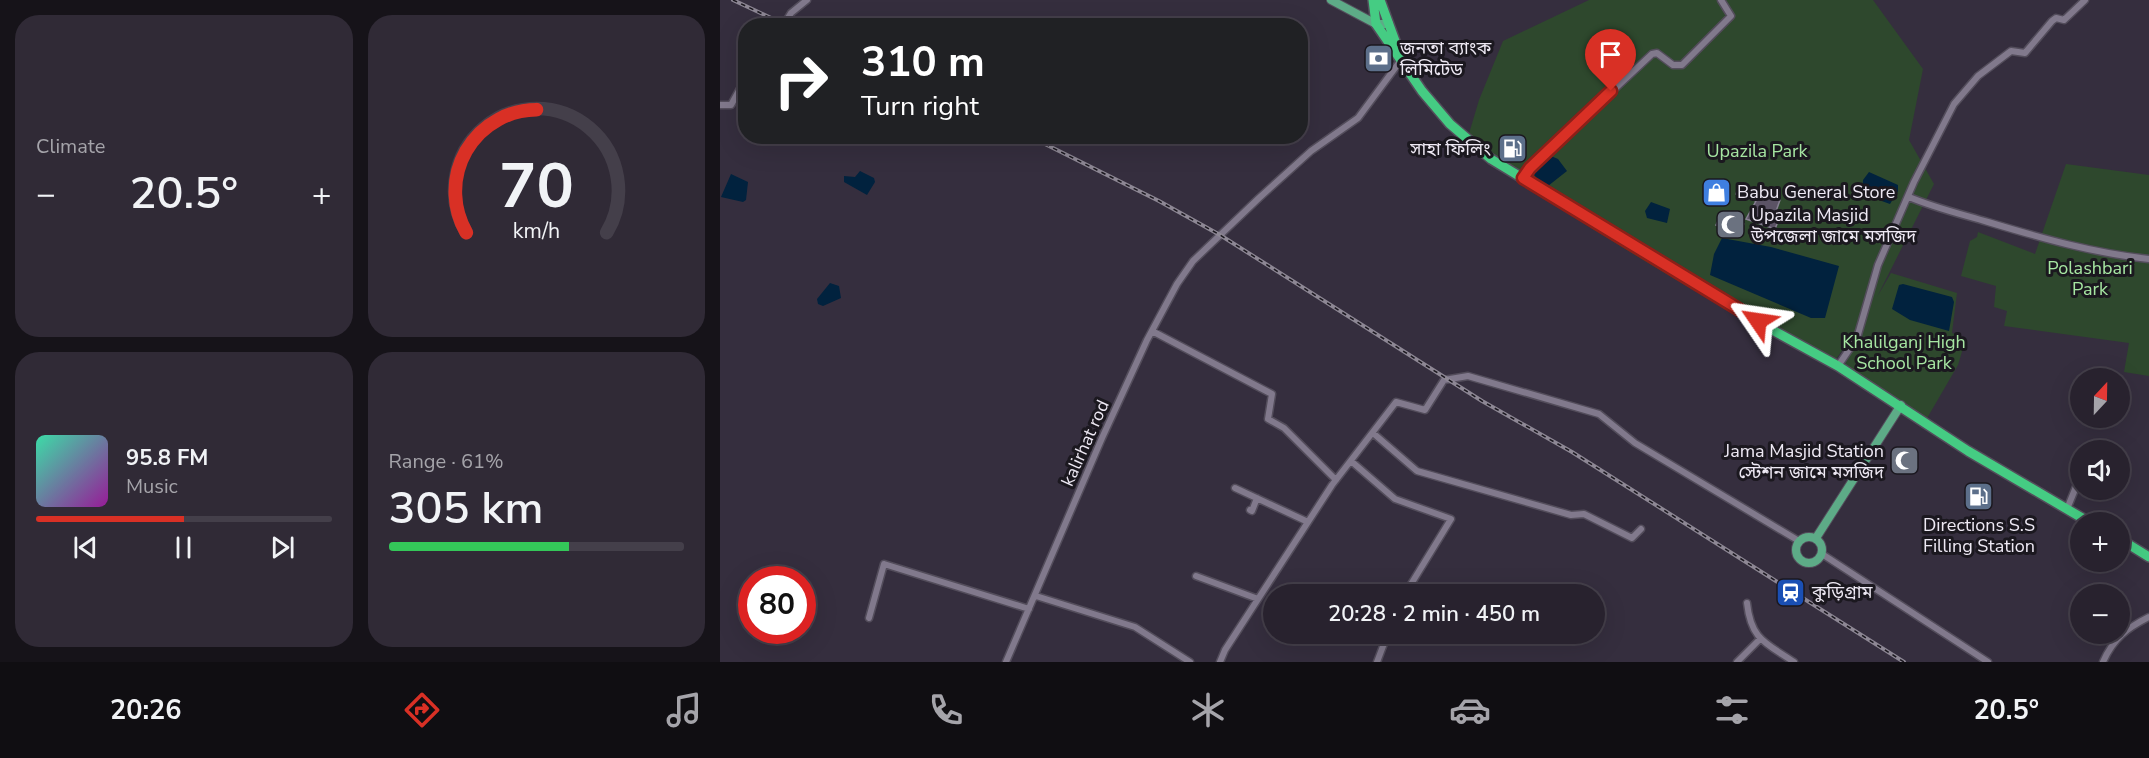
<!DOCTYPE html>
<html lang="en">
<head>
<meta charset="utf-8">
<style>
	body { margin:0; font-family:"Nunito Sans","Noto Sans Bengali",sans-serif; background:#302a36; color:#f1f3f6; height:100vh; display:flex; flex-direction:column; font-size:22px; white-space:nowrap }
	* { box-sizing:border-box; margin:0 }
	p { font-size:20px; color:#a5a4aa }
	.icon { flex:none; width:33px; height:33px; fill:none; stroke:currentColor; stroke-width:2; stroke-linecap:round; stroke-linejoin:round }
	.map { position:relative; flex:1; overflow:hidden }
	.drawer { display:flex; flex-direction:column; gap:15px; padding:15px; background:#161319; width:720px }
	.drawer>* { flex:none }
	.hud { position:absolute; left:18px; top:18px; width:570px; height:126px; border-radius:24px; box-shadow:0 6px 24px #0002,0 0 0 2px #443f4a; background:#202124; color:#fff; overflow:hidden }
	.needle { width:39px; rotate:22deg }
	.buttons { position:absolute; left:1350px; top:368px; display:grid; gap:12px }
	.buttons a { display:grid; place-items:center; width:60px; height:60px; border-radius:50%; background:#28222e; box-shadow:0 6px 24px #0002,0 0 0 2px #443f4a; font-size:30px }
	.speed { position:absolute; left:18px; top:566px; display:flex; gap:12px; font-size:30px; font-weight:700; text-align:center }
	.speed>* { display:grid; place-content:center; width:78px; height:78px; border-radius:50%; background:#28222e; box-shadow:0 6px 24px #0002,0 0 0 2px #443f4a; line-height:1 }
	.speed .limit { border:9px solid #d22; background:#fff; color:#111 }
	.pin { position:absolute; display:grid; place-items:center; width:51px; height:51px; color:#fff; margin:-62px -26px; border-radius:50% 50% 50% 0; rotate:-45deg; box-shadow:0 0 6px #0007 }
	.pin .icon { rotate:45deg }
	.me { position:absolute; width:66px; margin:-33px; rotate:302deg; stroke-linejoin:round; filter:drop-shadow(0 0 4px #0008) }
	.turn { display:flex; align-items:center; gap:21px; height:126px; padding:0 24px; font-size:27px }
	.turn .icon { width:78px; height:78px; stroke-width:2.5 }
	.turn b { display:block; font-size:42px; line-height:51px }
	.big { font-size:45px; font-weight:600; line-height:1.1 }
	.drawer .widget { flex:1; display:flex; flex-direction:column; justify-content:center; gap:9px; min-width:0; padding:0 21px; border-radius:24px; background:#302a36 }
	.drawer .dial { align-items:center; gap:0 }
	.dial svg { height:156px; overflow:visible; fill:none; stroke:#443f4a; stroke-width:7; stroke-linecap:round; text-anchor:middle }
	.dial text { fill:#f1f3f6; stroke:none }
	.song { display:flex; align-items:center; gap:18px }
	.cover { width:72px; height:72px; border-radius:9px; background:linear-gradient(135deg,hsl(160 70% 55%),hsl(300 70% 35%)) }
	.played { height:6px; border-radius:3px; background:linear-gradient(90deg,#d93025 50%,#443f4a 50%) }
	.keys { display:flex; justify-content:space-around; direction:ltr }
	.heat { display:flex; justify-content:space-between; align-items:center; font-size:33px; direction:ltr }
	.charge { height:9px; border-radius:4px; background:linear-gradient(90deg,#34c759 61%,#443f4a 0) }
	.drawer .tiles { flex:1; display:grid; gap:15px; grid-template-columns:repeat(2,1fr) }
	.trip { position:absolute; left:543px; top:584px; width:342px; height:60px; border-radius:30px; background:#28222e; box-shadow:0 6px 24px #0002,0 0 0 2px #443f4a; font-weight:600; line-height:60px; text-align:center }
	.tabs { display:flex; height:96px; justify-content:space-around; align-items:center; background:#100e12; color:#a5a4aa }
	.tabs .icon { width:42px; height:42px }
	.tabs .active { color:#d93025 }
	.tabs b { font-size:27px; color:#f1f3f6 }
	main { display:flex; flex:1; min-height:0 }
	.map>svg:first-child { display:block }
</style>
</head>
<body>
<main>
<section class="drawer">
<div class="tiles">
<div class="widget"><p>Climate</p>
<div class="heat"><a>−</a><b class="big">20.5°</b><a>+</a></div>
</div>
<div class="widget dial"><svg viewBox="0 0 100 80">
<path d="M14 69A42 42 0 1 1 86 69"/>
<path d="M14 69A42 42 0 0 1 50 6" stroke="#d93025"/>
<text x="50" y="56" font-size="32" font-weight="700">70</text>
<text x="50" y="72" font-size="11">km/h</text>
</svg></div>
<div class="widget">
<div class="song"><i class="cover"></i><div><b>95.8 FM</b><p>Music</p></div></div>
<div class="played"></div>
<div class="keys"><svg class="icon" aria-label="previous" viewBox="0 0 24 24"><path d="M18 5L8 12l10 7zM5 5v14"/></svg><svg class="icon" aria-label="pause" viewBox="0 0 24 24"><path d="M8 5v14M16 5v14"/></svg><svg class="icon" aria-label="next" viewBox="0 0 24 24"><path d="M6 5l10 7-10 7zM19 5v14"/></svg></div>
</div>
<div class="widget"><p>Range · 61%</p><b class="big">305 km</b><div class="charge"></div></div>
</div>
</section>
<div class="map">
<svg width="1429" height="662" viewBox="0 0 1429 662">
	<rect width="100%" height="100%" fill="#352e3e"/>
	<path fill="#2e482d" d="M869,0H1153L1203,69L1189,140L1214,184L1157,297L1171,273L1237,293L1232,333L1246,338L1238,365L1206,420L1122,372L1142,324L1110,367C985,300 863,225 745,147L759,100L783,41Z
		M1346,164L1429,175V376L1404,372L1409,343L1284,326L1287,311L1274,307L1276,286L1241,276L1250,241L1257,237L1258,232L1315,254Z"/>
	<path fill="#01223e" d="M831,156L838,159L847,171L828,186L820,184L813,173Z
		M140,171L154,178L155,182L147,195L124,182V176L135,177Z
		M1149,172L1178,185V191L1170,204L1142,194L1143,180Z
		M11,174L28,182L26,200L23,202L1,197Z
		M931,202L950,209L947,223L927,218L925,211Z
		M1002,238L1051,247L1119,266L1105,318H1091L990,275L994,254Z
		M110,283L119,286L121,298L103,306L98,304L97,299Z
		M1183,284L1232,297L1234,302L1229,331L1190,320L1172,309L1179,285Z"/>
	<path fill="#5b5365" stroke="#877f92" stroke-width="1.5" d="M1019,186L1060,200L1054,217L1059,219L1055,229L1026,219L1036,201L1016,194Z
		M1001,214L1024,224L1019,235L996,225Z"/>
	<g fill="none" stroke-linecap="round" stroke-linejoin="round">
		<defs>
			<path id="minor" d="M63,26L71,13L87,0
				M0,105H11L26,78
				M803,178L810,168L932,54L937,53L953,65H962L1011,16L1001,0
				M1189,197C1215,208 1241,214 1268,222C1321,238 1373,253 1429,259
				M432,331L552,394L548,419L564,428L616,480
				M1118,366L1137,338L1158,265L1194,182L1234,104L1258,76L1291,51L1305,53L1332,21L1336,18L1344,20L1365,0
				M653,433L697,471L851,515L864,514L912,538L921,529
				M631,461L675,499L731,519L685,594
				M515,488L588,522
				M1347,509L1360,477
				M530,510L532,511L537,498
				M1102,554L1268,662
				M476,576L538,599
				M316,596L415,627L470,662
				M1027,603C1031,640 1046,643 1074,662
				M149,618L164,564L309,609
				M286,662L382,438L427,340L457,284L473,261L539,198L591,151L638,118L681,60
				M500,662L505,650L612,485L676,402L705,410L724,380L748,376L879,414L915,443L1079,541
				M657,662L668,633
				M1017,662L1040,639
				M1383,662C1393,639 1407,628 1429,617"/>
			<path id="major" d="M611,0L656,24H669
				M1076 550a13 13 0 1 1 26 0a13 13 0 1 1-26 0Z
				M1096,538L1181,405"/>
			<path id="highway" d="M653,0L656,24L702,91L730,124L771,159L1056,332L1118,366L1248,451L1369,522
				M660,0L678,49
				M1400,539L1429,557"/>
		</defs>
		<use href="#minor" stroke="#534d5b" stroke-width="9"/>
		<use href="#major" stroke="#534d5b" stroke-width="10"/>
		<use href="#highway" stroke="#534d5b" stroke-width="12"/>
		<use href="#minor" stroke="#81798c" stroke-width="6"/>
		<use href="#major" stroke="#5dab87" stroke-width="8"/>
		<use href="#highway" stroke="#45cc83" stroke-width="9"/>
		<defs>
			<path id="rail" d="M13,0L68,26
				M309,136L439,201L500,235L762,401L852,452L1184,662"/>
		</defs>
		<use href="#rail" stroke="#8d8794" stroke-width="4"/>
		<use href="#rail" stroke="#1b181f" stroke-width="1.5" stroke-dasharray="4.5" stroke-linecap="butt"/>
	</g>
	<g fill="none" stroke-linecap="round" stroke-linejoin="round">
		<defs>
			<path id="route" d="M891,91L810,168L803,178L1038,321"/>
		</defs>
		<use href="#route" stroke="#8d1f18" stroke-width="15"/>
		<use href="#route" stroke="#d93025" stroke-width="10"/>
	</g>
	<defs>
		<symbol id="bank-square" viewBox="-11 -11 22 22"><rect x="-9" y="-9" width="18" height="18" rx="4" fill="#5c6f8a" stroke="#1b181f"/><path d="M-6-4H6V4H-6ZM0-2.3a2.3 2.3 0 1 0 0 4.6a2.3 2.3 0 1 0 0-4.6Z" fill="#fff"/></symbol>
		<symbol id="fuel-square" viewBox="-11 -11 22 22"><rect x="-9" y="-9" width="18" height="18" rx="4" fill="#5c6f8a" stroke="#1b181f"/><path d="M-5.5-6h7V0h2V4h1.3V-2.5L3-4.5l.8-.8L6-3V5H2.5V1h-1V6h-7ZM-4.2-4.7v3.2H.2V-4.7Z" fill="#fff"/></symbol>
		<symbol id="shop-square" viewBox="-11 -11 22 22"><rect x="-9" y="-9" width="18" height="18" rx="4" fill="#3f7fe0" stroke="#1b181f"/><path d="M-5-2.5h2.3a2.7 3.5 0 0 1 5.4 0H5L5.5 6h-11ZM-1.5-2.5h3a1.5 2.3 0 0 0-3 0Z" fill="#fff"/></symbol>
		<symbol id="mosque-square" viewBox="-11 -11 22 22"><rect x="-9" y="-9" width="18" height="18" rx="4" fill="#6b7280" stroke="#1b181f"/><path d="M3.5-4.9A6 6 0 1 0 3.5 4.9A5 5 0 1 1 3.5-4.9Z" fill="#fff"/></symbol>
		<symbol id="station-square" viewBox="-11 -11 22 22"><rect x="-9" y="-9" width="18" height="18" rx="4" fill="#1a4fb4" stroke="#1b181f"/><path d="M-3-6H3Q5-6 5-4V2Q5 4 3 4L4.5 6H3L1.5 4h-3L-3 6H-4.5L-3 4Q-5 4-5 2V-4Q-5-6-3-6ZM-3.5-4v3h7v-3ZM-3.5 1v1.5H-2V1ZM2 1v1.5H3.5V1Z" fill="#fff"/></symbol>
	</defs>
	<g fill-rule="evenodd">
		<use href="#bank-square" x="642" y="42" width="33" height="33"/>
		<use href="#fuel-square" x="776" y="132" width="33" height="33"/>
		<use href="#shop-square" x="980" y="176" width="33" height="33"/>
		<use href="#mosque-square" x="994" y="208" width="33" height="33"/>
		<use href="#mosque-square" x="1168" y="444" width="33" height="33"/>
		<use href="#fuel-square" x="1242" y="480" width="33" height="33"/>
		<use href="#station-square" x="1054" y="576" width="33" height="33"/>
	</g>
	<g text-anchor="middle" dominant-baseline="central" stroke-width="6" stroke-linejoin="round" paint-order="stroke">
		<g font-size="18" fill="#eee9f4" stroke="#1b181f" text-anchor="start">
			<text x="680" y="48">জনতা ব্যাংক<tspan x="680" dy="21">লিমিটেড</tspan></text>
			<text x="771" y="149" text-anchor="end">সাহা ফিলিং</text>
			<text x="1017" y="192">Babu General Store</text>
			<text x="1031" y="215">Upazila Masjid<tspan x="1031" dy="21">উপজেলা জামে মসজিদ</tspan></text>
			<text x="1164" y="451" text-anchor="end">Jama Masjid Station<tspan x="1164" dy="21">স্টেশন জামে মসজিদ</tspan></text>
			<text x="1259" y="525" text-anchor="middle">Directions S.S<tspan x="1259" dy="21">Filling Station</tspan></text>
			<text x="1092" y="592">কুড়িগ্রাম</text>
		</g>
		<g font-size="18" fill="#a6e6a2" stroke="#1b181f">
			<text x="1037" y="151">Upazila Park</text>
			<text x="1370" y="268">Polashbari<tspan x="1370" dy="21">Park</tspan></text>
			<text x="1184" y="342">Khalilganj High<tspan x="1184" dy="21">School Park</tspan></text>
		</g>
		<g font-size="18" fill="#eee9f4" stroke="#1b181f">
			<text transform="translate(365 443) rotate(-66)">kalirhat rod</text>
		</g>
	</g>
</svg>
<div class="buttons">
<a><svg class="needle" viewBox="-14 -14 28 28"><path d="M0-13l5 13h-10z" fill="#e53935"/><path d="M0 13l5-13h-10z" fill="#a5a4aa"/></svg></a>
<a><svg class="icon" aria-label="sound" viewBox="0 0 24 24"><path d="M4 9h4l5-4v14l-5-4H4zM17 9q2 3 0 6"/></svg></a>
<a>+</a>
<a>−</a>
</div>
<div class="speed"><div class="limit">80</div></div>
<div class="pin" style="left:891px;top:91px;background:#d93025"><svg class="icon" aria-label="arrive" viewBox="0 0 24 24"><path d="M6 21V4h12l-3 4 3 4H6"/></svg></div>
<svg class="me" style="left:1038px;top:321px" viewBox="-20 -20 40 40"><path d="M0-17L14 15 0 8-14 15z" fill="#d93025" stroke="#fff" stroke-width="4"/></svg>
<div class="trip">20:28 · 2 min · 450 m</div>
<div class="hud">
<div class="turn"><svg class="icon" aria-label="right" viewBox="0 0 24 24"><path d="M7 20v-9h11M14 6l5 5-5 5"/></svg><div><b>310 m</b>Turn right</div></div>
</div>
</div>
</main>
<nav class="tabs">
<b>20:26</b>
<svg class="icon active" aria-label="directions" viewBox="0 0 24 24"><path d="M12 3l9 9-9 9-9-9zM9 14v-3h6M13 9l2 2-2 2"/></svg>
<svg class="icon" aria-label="music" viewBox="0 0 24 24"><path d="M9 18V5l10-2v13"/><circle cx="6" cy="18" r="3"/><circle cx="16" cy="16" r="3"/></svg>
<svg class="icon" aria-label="phone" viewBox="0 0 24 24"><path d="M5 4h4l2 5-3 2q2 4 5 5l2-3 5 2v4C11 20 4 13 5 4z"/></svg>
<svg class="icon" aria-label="climate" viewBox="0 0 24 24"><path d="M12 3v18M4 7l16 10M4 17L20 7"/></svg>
<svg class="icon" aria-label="car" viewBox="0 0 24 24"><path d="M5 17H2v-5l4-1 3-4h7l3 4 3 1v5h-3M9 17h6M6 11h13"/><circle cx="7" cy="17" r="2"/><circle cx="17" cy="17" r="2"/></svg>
<svg class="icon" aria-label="filters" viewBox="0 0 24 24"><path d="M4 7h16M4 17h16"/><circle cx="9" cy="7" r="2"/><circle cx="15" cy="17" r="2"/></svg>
<b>20.5°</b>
</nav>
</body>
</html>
